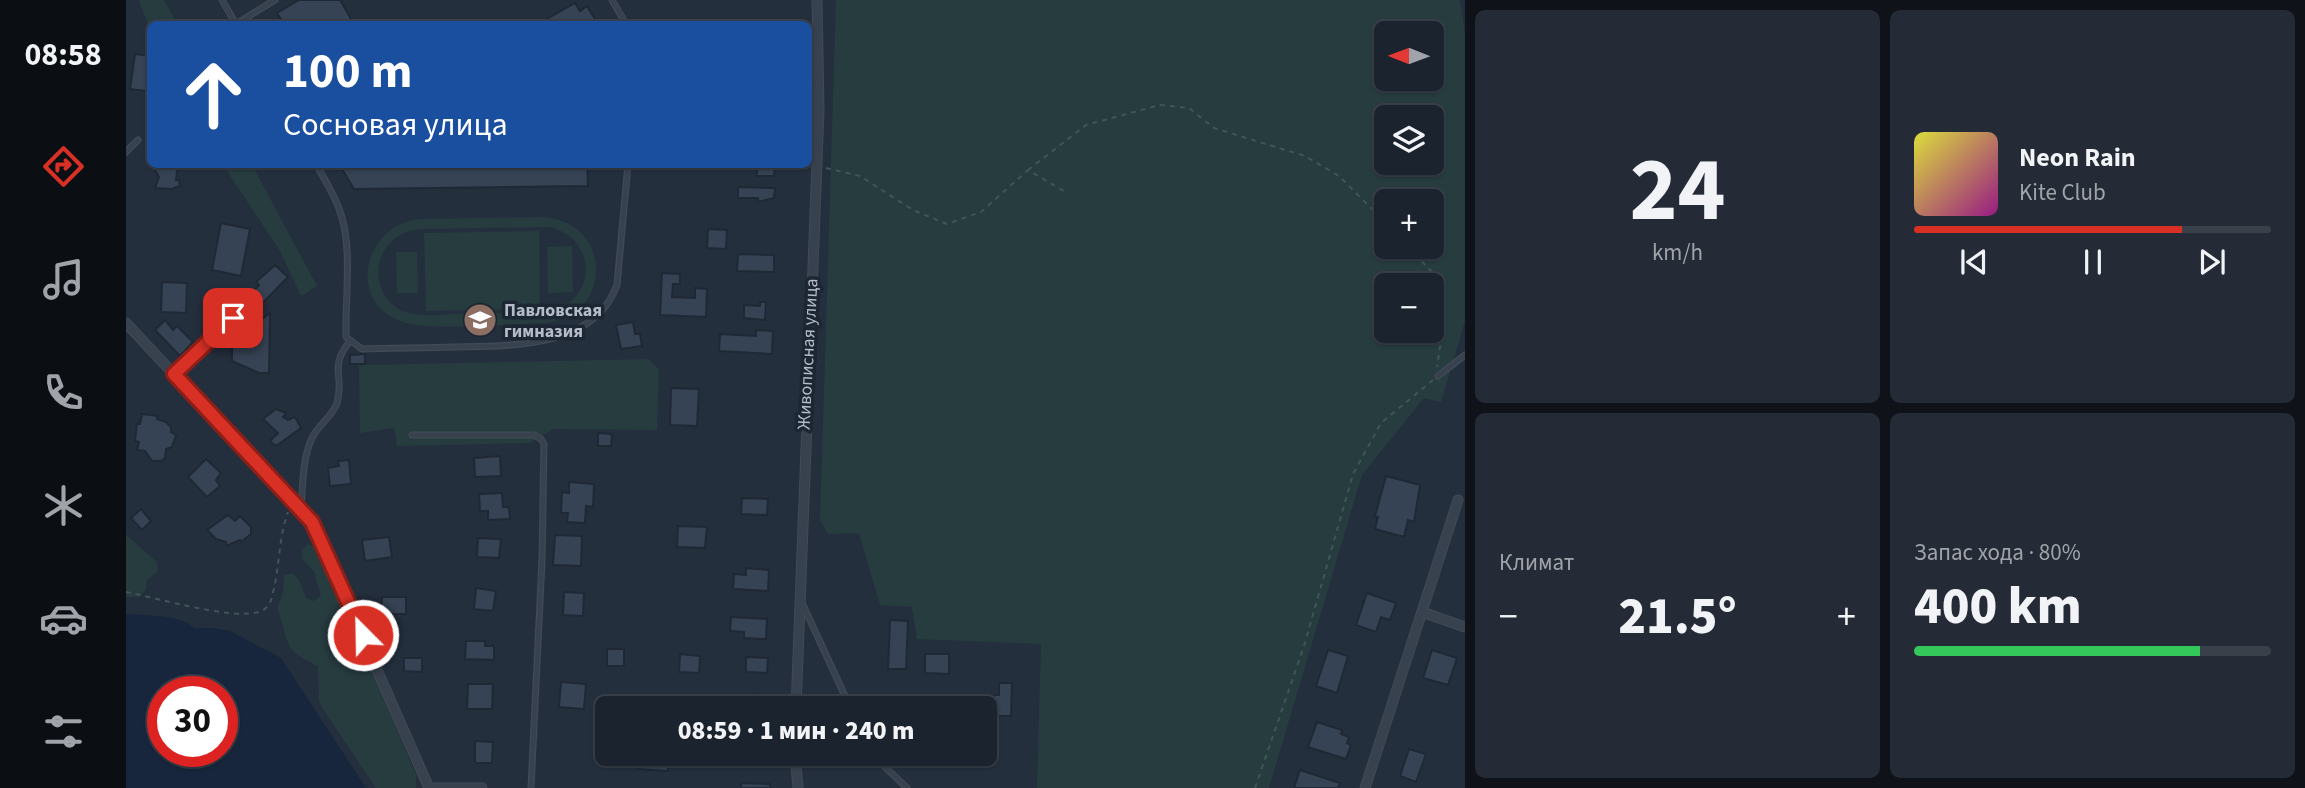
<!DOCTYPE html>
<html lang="ru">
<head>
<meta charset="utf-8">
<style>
	body { margin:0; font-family:"Source Sans 3",sans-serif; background:#242b36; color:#f1f3f6; height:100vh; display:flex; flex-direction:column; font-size:26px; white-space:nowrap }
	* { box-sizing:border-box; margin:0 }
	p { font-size:23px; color:#a0a4aa }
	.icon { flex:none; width:38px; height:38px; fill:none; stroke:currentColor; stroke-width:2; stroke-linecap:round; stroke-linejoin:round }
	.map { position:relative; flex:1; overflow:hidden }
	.sheet { display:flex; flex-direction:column; gap:10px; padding:10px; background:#0f1319; width:840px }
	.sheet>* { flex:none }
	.guide { position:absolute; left:21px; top:21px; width:665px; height:147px; border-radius:10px; box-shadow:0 2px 5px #0004,0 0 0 2px #39404a; background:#1a4fa0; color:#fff; overflow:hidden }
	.needle { width:46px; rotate:271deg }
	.fabs { position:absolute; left:1248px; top:21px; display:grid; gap:14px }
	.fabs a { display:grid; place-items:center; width:70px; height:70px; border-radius:10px; background:#1b232e; box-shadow:0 2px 5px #0004,0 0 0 2px #39404a; font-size:35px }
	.speed { position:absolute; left:21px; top:676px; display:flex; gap:14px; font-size:35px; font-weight:700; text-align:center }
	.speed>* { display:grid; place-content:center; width:91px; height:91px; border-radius:50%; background:#1b232e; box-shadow:0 2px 5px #0004,0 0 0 2px #39404a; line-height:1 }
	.speed .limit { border:10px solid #d22; background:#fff; color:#111 }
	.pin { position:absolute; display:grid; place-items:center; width:60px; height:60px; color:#fff; margin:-30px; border-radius:14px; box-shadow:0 4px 10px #0006 }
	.me { position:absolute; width:77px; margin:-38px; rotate:337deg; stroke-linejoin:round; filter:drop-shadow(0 0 5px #0008) }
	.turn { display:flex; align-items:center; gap:24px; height:147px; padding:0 21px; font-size:32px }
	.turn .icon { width:91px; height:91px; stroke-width:2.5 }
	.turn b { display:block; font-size:49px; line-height:60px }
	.big { font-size:52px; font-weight:800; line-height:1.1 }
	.sheet .tile { flex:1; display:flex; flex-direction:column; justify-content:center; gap:10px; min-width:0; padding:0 24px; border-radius:10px; background:#242b36 }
	.sheet .dial { align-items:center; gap:0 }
	.dial b { font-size:91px; line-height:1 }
	.song { display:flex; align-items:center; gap:21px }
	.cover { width:84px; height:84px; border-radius:10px; background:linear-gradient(135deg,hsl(60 70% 55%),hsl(310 70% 35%)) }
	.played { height:7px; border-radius:4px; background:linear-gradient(90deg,#d93025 75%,#39404a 75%) }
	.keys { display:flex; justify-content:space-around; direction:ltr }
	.heat { display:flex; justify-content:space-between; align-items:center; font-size:38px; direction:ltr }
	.charge { height:10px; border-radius:5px; background:linear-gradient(90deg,#34c759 80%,#39404a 0) }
	.sheet .tiles { flex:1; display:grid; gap:10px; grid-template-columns:repeat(2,1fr) }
	.trip { position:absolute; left:469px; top:696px; width:402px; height:70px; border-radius:10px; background:#1b232e; box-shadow:0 2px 5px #0004,0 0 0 2px #39404a; font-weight:800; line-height:70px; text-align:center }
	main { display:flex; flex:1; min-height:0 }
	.menu { display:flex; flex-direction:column; width:126px; justify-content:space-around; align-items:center; background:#0b0e12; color:#a0a4aa }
	.menu .icon { width:49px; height:49px }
	.menu .on { color:#d93025 }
	.menu b { font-size:32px; color:#f1f3f6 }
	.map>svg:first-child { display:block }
</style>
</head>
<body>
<main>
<nav class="menu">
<b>08:58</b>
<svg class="icon on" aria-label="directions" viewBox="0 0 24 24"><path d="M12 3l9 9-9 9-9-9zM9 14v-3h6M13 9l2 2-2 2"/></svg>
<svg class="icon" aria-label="music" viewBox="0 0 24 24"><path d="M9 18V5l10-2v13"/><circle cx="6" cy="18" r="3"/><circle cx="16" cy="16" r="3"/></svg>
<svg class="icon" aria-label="phone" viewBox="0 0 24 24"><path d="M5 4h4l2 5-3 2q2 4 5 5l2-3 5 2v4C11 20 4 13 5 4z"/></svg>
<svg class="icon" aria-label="climate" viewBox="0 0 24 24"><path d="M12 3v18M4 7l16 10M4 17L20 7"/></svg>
<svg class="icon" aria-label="car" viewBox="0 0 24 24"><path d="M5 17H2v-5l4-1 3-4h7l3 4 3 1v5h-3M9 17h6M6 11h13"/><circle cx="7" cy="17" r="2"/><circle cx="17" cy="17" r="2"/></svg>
<svg class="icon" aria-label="filters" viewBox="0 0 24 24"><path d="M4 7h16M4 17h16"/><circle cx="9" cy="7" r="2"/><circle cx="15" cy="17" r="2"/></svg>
</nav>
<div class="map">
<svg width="1339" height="788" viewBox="0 0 1339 788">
	<rect width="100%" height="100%" fill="#242f3e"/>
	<path fill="#263c3f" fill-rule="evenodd" d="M13,0H38L51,24H24V30Z
		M710,0H1334L1339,34V321L1315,402L1298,398L1236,475L1143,788H911L915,644L791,639L786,607L754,605L733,533L702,534L694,520ZM1260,33H1306V79H1260ZM1260,117H1306V163H1260ZM1260,201H1306V247H1260ZM1260,285H1306V331H1260Z
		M97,165H126L191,286L175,296L154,251Z
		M417,217C487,222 488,316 419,323C386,324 300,332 274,321C220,300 238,225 294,219ZM424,227C475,240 470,307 418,312C388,313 358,314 327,314C312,315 294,317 279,312C257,304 246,277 256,255C263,239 277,231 294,229Z
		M413,231L414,309L300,311L298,233Z
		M446,246L447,292L422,293L421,247Z
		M270,252H291L292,293H271Z
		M523,359L533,370L531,430L427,429L404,443L271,446L268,428L234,433L233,365Z
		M0,535L31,562L32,571L21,580L20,590L13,597H0Z
		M182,544L190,548L205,573L290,775V788H250L197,709L193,701L192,666C184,662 173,657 167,651C160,644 156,620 151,608L157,592L158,575L167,573L173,580L180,598L188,601L195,596L188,571L176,559V550Z"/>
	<path fill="#17263c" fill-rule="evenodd" d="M0,614C17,615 57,615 68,628H88L104,631L155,658L240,788H0ZM37,691H96V751H37Z"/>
	<path fill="#364354" stroke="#1f2835" stroke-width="2" d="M173,0H214L228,24H158L151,13Z
		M449,3L454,11L461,6L472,24H412Z
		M9,54L24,56L20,91L4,89Z
		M32,164H52L50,180H53L54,186L46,189L29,188L33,177L29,170Z
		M213,164H461L462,186L228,189Z
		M631,164H649L648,176H631Z
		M612,187L649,188L648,198L632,202V198H612Z
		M95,223L124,229L115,276L86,270Z
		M582,229L601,230L600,249L581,248Z
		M612,254L648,255V272L611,271Z
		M149,265L162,277L114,326L101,312L123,290L128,291L133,285L130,282Z
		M536,273L554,274V284H547L546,297L569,298V288L581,289L580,317L534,315Z
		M36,282L61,283L60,313L35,312Z
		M634,302H640L639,320L618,318V305L634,306Z
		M144,313L143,373H133L106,361V341Z
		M39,320L47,330L51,326L67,342L54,356L29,330Z
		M507,322L509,334H514L516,346L495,349L490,325Z
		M630,330L647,331L646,354L593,351L594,334L630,336Z
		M239,354V364H224V355Z
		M545,388L573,389L571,426L544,425Z
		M150,409L160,413L157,417L162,420L169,417L175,428L150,446L144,441L152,433L137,419Z
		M16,414L32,416L31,419L40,422L45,427V432L50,435L46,447L40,449L39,458L35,461H26L19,451L11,450L13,442L9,441L11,424H14Z
		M472,433L486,434L485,446H472Z
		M374,456L375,476L349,477L348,458Z
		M80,459L95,473L90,480L94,486L81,497L62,477Z
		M223,460L225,484L204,486L202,468L213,466L212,461Z
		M1260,476L1294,485L1288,522L1282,520L1278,537L1249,529L1252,517L1249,516Z
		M443,482L468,484L467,507L460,506L459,523L441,522L442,513H435L436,492L443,493Z
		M376,493L377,507H383L384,519L362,520V511H354L353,494Z
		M616,498L642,499L641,515L615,514Z
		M15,509L25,521L16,530L5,518Z
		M102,515L109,521L114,516L125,527V534L115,542L114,540L100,546V542L90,539L81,530Z
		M552,526L581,527L579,548L551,547Z
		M429,535L456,536L455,566L427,565Z
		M263,537L266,557L239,561L236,540Z
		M352,538L375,539L373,558L351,557Z
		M620,568L643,570L642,591L607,589L608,574L620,575Z
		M350,588L370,591L367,611L348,609Z
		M438,592L458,593L457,616L437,615Z
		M1241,593L1270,603L1264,620L1255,617L1250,632L1230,625Z
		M256,597H280V614H255Z
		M605,617L641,619L640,639L618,638V632L604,631Z
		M764,620L782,621L780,669H762Z
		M340,641H359V646H368V660L339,659Z
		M481,649H498V666H481Z
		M1202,650L1222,656L1211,693L1190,686Z
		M1306,650L1331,658L1322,685L1297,678Z
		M554,654L574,656L573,673L553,672Z
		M799,654H823V674L799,673Z
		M620,657L642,658L641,673L620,672Z
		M278,658H296V672L278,671Z
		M435,682L460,684L458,709L433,707Z
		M873,683H886L885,716H868V695H873Z
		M342,684H367L366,709H341Z
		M625,694L638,695L637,709H609L610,700L624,701Z
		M1191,722L1216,730L1215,734L1223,737L1221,743L1225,745L1220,759L1182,747Z
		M349,741L367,742L366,763H349Z
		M1283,749L1300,754L1290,782L1274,776Z
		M513,754H543L542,771L512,769Z
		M1174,770L1214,783L1212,788H1168Z
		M615,783L644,784V788H615Z"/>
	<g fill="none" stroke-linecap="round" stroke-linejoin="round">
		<defs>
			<path id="lane" d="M96,0L110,24
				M486,0L500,24
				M110,24L149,0
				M0,152L12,140
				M190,164C200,182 211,199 216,218C226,250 219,303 220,337L236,349C266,348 297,348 327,347C384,346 468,349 491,285L502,164
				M48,373L106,318
				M1312,376L1339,355
				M286,435H408L415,439L418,444L416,560L405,788
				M175,508C177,486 176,459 186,438C192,425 207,416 211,403C219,376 202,368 224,341
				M677,605L725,709
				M751,754L760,768L781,788"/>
			<path id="street" d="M0,323L186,522L303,788
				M1296,612L1339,627
				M670,709L693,110L691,0
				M669,754L672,788
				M308,788H356
				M1239,788L1332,500"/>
		</defs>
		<use href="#lane" stroke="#414a57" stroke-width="7"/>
		<use href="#street" stroke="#414a57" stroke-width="11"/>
		<path stroke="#3f5557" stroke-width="2" stroke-dasharray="5 5" stroke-linecap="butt" d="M700,168L734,176L787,210L821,224L855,212L902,170L941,193
			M902,170L960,125L1034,105L1063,108L1088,128L1179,156L1213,176L1260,223
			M1282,247L1306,272L1319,314L1311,367
			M0,592C32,598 104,620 133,612C140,610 145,603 146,596C154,569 152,539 162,512
			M1129,788L1178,646L1227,474L1255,423L1307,380"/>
		<use href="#lane" stroke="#38414e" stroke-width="4.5"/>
		<use href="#street" stroke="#38414e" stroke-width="9"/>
	</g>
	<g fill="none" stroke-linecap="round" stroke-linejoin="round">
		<defs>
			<path id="route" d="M107,318L48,374L186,522L237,635"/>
		</defs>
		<use href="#route" stroke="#8d1f18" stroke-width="18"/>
		<use href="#route" stroke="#d93025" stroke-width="12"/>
	</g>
	<defs>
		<symbol id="school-disc" viewBox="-11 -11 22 22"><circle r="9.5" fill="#8d6e63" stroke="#1d2633"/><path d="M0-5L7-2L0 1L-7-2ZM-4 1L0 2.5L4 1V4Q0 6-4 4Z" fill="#fff"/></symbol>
	</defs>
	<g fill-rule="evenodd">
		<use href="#school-disc" x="335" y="301" width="38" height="38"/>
	</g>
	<g text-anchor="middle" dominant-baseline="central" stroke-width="7" stroke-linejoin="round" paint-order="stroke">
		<g font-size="18" font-weight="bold" fill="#b4bcc9" stroke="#1d2633" text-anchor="start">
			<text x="378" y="310">Павловская<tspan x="378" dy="21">гимназия</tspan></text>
		</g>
		<g font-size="18" fill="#b4bcc9" stroke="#1d2633">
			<text transform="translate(682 354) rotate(-87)">Живописная улица</text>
		</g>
	</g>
</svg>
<div class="fabs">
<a><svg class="needle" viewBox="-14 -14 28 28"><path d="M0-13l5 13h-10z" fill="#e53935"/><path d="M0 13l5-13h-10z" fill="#a0a4aa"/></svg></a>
<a><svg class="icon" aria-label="layers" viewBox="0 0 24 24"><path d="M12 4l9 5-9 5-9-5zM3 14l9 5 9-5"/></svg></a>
<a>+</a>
<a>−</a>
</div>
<div class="speed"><div class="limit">30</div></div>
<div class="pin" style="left:107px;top:318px;background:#d93025"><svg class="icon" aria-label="arrive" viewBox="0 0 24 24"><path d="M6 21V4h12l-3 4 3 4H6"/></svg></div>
<svg class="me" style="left:237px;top:635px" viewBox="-20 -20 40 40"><circle r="17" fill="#d93025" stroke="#fff" stroke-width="3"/><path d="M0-11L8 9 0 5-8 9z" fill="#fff"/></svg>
<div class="trip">08:59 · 1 мин · 240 m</div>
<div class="guide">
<div class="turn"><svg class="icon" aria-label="ahead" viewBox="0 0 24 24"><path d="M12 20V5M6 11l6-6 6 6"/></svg><div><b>100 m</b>Сосновая улица</div></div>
</div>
</div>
<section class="sheet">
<div class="tiles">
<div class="tile dial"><b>24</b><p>km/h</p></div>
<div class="tile">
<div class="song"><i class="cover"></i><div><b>Neon Rain</b><p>Kite Club</p></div></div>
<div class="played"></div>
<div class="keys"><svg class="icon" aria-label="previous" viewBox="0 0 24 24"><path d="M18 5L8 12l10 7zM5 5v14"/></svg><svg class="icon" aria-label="pause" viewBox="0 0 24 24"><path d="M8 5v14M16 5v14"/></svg><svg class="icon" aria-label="next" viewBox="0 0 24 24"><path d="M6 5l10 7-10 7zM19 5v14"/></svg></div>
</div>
<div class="tile"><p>Климат</p>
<div class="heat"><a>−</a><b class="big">21.5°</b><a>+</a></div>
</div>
<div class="tile"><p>Запас хода · 80%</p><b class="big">400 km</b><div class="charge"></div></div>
</div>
</section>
</main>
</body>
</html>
